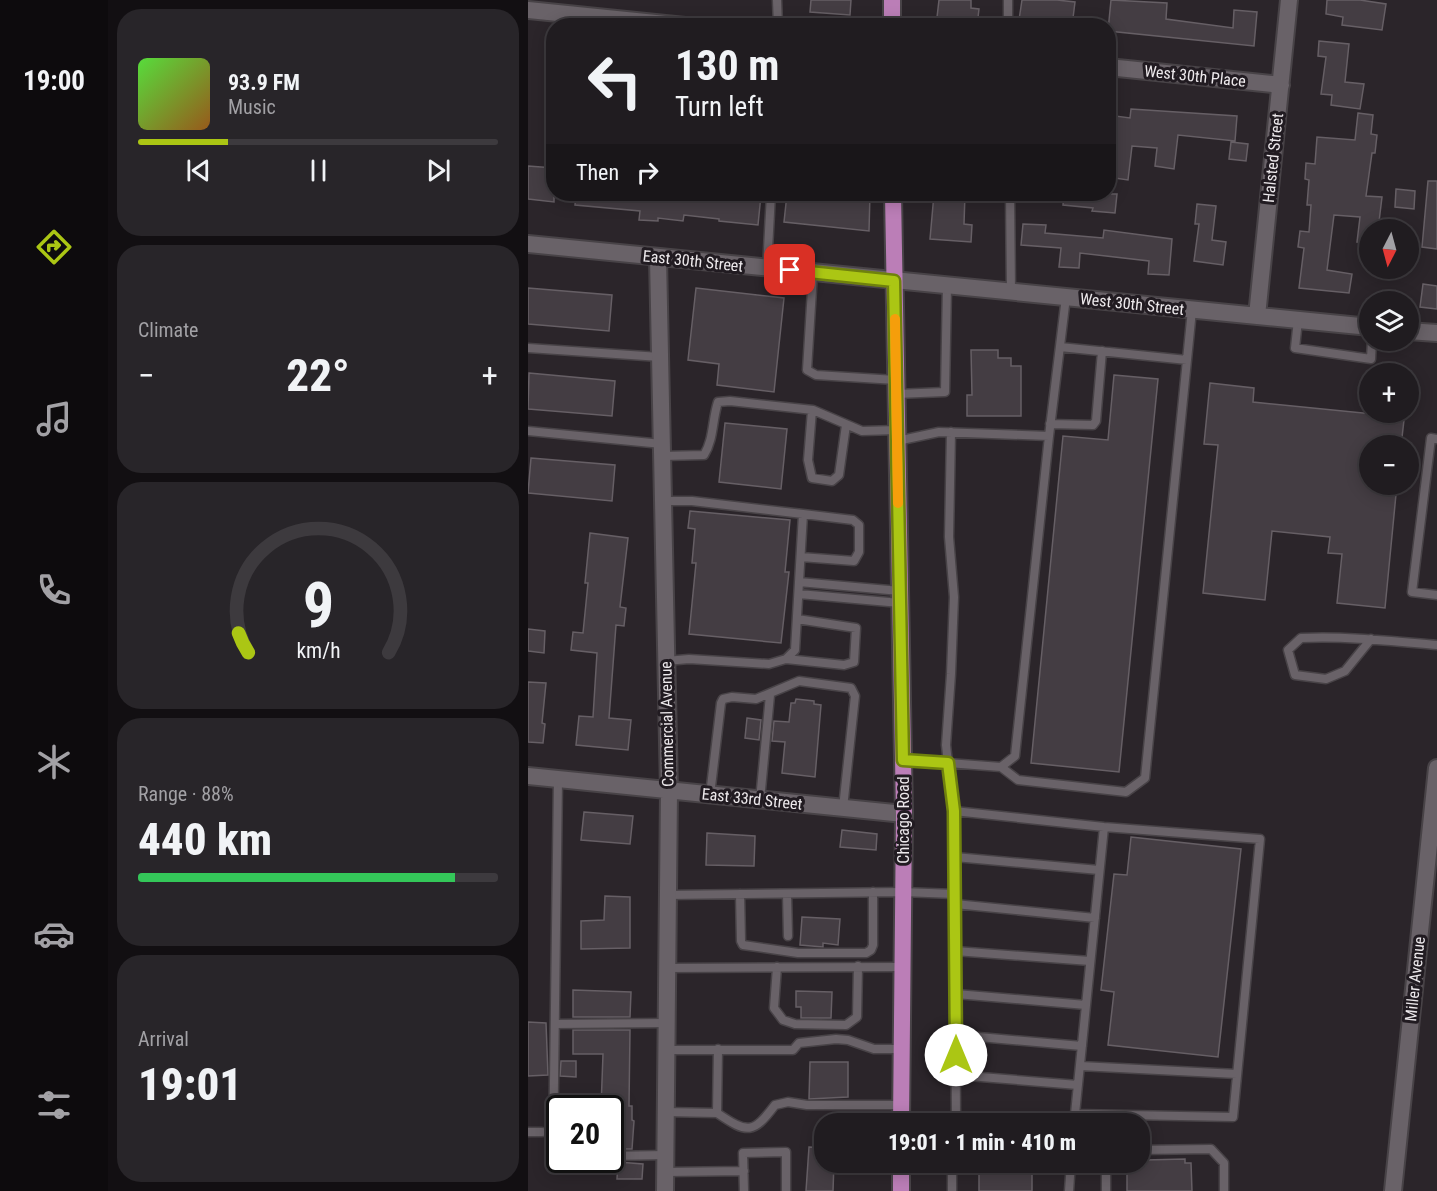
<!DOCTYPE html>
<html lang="en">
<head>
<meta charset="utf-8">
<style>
	body { margin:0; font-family:"Roboto Condensed",sans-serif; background:#282529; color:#f1f3f6; height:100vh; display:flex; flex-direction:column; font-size:22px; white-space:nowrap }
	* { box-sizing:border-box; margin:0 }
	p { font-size:20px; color:#a2a1a5 }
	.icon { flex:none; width:33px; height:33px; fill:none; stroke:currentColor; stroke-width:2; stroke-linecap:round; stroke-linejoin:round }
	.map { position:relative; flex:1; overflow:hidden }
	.details { display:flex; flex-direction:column; gap:9px; padding:9px; background:#120f12; width:420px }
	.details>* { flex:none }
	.banner { position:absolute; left:18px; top:18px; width:570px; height:183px; border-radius:24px; box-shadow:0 3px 15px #0003,0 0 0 2px #3d3a3e; background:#201c20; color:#f1f3f6; overflow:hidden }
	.needle { width:39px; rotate:186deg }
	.buttons { position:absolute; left:831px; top:219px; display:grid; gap:12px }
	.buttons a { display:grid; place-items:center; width:60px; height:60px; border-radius:50%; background:#201c20; box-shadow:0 3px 15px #0003,0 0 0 2px #3d3a3e; font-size:30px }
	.speed { position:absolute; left:18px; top:1095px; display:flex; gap:12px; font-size:30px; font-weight:700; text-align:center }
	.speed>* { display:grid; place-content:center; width:78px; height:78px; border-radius:50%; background:#201c20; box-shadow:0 3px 15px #0003,0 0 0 2px #3d3a3e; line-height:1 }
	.speed .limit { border:3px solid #111; border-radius:9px; background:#fff; color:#111 }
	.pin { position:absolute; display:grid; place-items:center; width:51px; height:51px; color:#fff; margin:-26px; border-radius:12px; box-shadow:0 3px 9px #0006 }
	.me { position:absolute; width:66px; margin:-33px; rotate:0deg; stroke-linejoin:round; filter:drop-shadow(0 0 4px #0008) }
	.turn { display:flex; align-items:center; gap:21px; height:126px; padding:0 30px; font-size:27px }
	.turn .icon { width:78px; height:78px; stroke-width:2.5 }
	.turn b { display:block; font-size:42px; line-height:51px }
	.then { display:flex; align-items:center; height:57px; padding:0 30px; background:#0003; gap:12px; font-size:22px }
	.big { font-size:45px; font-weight:800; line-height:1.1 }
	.details .widget { flex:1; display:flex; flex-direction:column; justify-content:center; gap:9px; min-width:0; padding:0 21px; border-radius:24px; background:#282529 }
	.details .dial { align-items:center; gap:0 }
	.dial svg { height:156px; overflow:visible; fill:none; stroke:#3d3a3e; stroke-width:7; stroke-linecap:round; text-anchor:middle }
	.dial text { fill:#f1f3f6; stroke:none }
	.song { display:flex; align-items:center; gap:18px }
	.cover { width:72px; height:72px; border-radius:9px; background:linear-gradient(135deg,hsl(110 70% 55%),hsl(30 70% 35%)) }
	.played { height:6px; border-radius:3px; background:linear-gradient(90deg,#abc614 25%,#3d3a3e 25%) }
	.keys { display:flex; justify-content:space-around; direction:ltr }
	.heat { display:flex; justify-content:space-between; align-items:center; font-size:33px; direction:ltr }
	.charge { height:9px; border-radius:4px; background:linear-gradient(90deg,#34c759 88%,#3d3a3e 0) }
	.trip { position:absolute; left:286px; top:1113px; width:336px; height:60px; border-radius:24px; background:#201c20; box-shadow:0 3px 15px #0003,0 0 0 2px #3d3a3e; font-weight:800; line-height:60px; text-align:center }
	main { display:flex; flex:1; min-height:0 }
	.dock { display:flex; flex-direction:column; width:108px; justify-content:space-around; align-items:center; background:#0d0b0d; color:#a2a1a5 }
	.dock .icon { width:42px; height:42px }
	.dock .active { color:#abc614 }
	.dock b { font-size:27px; color:#f1f3f6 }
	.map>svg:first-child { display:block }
</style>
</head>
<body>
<main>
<nav class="dock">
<b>19:00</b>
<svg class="icon active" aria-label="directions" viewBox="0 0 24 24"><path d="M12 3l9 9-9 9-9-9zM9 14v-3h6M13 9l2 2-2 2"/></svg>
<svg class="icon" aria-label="music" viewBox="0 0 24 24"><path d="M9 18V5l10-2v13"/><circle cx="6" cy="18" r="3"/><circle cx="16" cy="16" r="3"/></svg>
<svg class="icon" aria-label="phone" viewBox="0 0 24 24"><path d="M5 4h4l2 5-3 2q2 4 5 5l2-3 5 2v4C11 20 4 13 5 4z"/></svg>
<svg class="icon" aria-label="climate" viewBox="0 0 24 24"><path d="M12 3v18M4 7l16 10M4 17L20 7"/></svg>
<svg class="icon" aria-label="car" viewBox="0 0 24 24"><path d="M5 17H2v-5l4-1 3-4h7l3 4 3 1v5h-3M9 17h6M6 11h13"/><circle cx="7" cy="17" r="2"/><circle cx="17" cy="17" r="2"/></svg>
<svg class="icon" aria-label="filters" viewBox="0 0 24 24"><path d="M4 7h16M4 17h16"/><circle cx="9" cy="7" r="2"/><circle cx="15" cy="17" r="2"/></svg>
</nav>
<section class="details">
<div class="widget">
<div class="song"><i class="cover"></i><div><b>93.9 FM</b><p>Music</p></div></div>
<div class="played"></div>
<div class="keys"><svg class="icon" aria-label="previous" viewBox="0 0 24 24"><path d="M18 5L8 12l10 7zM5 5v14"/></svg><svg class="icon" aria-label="pause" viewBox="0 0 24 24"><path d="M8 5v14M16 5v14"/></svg><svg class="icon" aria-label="next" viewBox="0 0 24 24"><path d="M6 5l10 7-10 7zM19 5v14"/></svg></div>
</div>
<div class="widget"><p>Climate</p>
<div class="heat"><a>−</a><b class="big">22°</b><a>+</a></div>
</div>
<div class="widget dial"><svg viewBox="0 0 100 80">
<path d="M14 69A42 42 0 1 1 86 69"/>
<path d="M14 69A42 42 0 0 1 9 59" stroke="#abc614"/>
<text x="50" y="56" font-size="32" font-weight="700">9</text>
<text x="50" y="72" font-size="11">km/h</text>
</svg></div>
<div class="widget"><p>Range · 88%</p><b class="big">440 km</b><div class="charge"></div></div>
<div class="widget"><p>Arrival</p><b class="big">19:01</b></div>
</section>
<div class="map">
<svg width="909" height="1191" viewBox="0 0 909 1191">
	<rect width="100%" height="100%" fill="#2b252a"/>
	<path fill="#443d43" stroke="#665f65" stroke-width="1.5" d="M283,0H323L322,15L282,12Z
		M411,0H443V8L451,9L449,26H408Z
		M494,0H529L547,2L544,26L491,20Z
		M583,0L639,3L638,19L705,28L706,10L729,12L726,46L580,31Z
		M799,0H832L858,4L854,30L814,25L815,17L798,14Z
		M791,41L821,44L817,82L836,84L832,109L803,105L804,95L793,94L798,57L790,56Z
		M603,109L709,116L707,141L650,135L646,169L627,166L629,148L604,146L600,180L580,177V115L602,118Z
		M830,113L845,115L843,134L849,135L847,153H844L838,196L854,197L850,230H842V244L829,242L832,217L806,215L799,270L824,274L821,293L771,288L776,248L770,247L772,231L781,232L783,205H779L781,180L777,179L778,163L787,164L789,137L827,140Z
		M703,142L720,144L718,161L701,159Z
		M0,166L26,168V202L0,199Z
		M900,181H909V249L894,247Z
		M868,189L887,191L886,209L867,207Z
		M48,194L233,195L230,225L191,221V219L156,215L155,221L130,218V221L111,220L112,211L47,205Z
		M259,194H342L341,231L256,222Z
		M406,194H437L436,224L444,225L443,242L402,239Z
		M536,194H589L587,213L564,211L565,208L535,205Z
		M669,204L688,206L684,240L698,242L695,265L666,261L671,224H667Z
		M495,224L518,225L517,233L575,238L576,230L644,239L641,275L620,274L621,261L552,253L551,268L531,267L533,248L493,245Z
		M895,284L909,286V309L892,307Z
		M0,288L84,295L81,331L0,324Z
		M168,288L256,298L246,392L189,385L191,364L160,360Z
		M443,350H470V358H483V366H493V416H439V395H444Z
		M1,373L87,381L84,416L0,409Z
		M586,375L630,379L591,772L503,763L535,436L580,440Z
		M682,383L726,388L725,402L845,414L858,412L857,418L876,420L873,446H842V484H869L857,608L809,603L814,554L800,553L802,537L744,531L737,600L675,593L690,445L676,444Z
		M197,423L259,429L253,489L191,482Z
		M3,458L87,465L84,501L0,493Z
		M162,511L262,520L257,572H261L253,643L161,634L168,563H164L167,529L160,528Z
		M62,533L100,538L92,607L98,608L96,626L88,625L81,718L103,720L100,750L48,745L51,716L65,717L69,653L43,650L45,632L55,633L60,583H57Z
		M0,629L17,631L16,653L0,651Z
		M0,682L18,683L14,723L17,724L15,743L0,742Z
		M268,699L286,701V704L293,705L287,777L254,773L257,742L244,741L246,721L261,722L263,703H267Z
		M219,718L233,720L231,740L217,738Z
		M56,812L105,816L102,844L53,840Z
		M314,830L349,834L348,850L312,847Z
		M179,833L227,836L226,866L178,865Z
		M603,837L713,849L690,1057L580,1045L586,992L573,990L586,874L599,875Z
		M77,896L102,897V948L53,949V921L76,920Z
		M274,917L312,919L310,945L295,943V947L272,945Z
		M45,990L103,992L102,1017H45Z
		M268,991L304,992L303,1018H273V1007H268Z
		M0,1022L18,1023L20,1075L0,1076Z
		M45,1030H102L101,1106H104V1120L106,1121L104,1149H90V1146H82V1108H73L75,1054H45Z
		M33,1061H48V1077L32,1076Z
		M282,1062H320V1097L281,1099Z
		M281,1147L297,1148V1162H306L305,1191H278Z
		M657,1159V1163H663L664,1191H599V1165H617V1160Z
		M90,1162L115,1164L114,1179H89Z
		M451,1162H504V1191H451Z"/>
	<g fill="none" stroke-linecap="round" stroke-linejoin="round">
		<defs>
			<path id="service" d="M249,0L250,26
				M480,0V26
				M482,194L483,292
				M239,268L243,194
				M285,273L279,370L288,375L368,380
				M770,320L767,348L843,359L844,340
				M532,347L659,360
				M0,348L132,357
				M368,394L417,392L419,286
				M284,410L280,460L284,478L304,481L311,475L318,425
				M522,424L565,425L568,421L574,351
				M0,431L134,444
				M423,432L421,537L426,597L423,674L418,745L420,763L473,767L487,756L521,436
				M909,439L903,438L884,592L909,595
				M369,441L411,432L521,436L538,297
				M134,456L176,455C186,439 184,420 190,402L202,401L285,410L334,431L369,430
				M135,501H164L275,514L267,650L258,659L241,664L161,659L138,661
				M273,557L326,561L331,552V525L325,520L275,514
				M271,582L372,591
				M271,594L372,603
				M843,639L817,671L798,679L767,675L760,650L773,638C819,636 863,641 909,645
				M258,659L316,665L326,662L328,628L269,619
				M473,767L490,780L598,792L617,778L664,310
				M30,779L25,1156H32
				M182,795L193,703L195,699L204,697L228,699L271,681L323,688L327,696L315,808
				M232,800L242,695
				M426,811L576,827L732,839L705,1117L547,1114
				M427,857L571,870
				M212,894L213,941L215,945L270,953H338L343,950L345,945V892
				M259,894L260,936
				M139,895L374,892L427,894
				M427,904L567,918
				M427,951L562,961
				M249,967L246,1008L255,1020L267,1024L318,1025L329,1017L330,966
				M139,968L374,967
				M428,994L558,1005
				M27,1024L138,1023
				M428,1035L554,1046
				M138,1050H265L271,1043L308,1039L320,1040L346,1049H374
				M552,1066L709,1074
				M428,1075L550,1085
				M137,1112L189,1113L190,1049
				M189,1113C220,1134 225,1134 247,1105L260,1102L279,1105H373
				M373,1118H428L426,811L420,763L375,760
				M428,1118L495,1124
				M546,1124L576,827
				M0,1132H14
				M612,1150L683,1149L696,1163V1191
				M82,1156L137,1155
				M424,1162V1191
				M137,1172L216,1171
				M216,1191L215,1153L258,1152V1191
				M541,1191L543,1162
				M578,1191V1162"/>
			<path id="minor" d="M0,10L157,26
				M580,67L753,85
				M0,244L842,327
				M130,258L141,791L137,1191
				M729,316L761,0
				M880,331L909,333
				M0,776L376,814
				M865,1191L909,768"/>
			<path id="primary" d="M364,0V26
				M365,194L376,814L373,1124
				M373,1191V1162"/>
		</defs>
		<use href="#service" stroke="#484347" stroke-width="11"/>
		<use href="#minor" stroke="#484347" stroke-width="20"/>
		<use href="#primary" stroke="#484347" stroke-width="20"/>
		<use href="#service" stroke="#696268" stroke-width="8"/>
		<use href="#minor" stroke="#696268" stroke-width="16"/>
		<use href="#primary" stroke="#bb7eb7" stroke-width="16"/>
	</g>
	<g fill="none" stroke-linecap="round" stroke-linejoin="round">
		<defs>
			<path id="route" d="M262,270L366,281L375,760L420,763L426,811L428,1055"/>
		</defs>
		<use href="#route" stroke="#6f810d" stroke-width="15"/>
		<use href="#route" stroke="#abc614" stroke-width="10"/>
		<path stroke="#f59e0b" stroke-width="10" d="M367,319L370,503"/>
	</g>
	<g text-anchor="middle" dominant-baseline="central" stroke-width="6" stroke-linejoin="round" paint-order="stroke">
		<g font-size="16" fill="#ede9ec" stroke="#211b21">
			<text transform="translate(667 76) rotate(6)">West 30th Place</text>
			<text transform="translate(745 158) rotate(-84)">Halsted Street</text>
			<text transform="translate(165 261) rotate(6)">East 30th Street</text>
			<text transform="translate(604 304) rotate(6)">West 30th Street</text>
			<text transform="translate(139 724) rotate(-91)">Commercial Avenue</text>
			<text transform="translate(224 799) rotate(6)">East 33rd Street</text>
			<text transform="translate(375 820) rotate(-90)">Chicago Road</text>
			<text transform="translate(887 979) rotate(-84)">Miller Avenue</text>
		</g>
	</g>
</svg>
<div class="buttons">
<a><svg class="needle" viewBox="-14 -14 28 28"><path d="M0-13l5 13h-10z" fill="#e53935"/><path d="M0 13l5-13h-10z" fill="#a2a1a5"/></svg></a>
<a><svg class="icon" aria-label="layers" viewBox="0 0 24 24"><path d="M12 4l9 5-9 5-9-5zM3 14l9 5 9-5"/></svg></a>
<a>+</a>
<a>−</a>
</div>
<div class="speed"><div class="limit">20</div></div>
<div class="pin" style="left:262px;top:270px;background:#d93025"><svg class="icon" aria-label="arrive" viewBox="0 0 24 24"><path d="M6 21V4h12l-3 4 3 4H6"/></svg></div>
<svg class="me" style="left:428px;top:1055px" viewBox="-20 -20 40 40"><circle r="19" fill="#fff"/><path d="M0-13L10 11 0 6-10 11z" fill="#abc614"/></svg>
<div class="trip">19:01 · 1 min · 410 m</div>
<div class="banner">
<div class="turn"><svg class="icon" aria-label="left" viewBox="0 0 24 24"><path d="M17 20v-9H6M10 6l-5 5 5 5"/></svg><div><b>130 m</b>Turn left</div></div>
<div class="then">Then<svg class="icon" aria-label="right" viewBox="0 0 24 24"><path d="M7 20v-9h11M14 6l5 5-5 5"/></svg></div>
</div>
</div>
</main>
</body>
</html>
